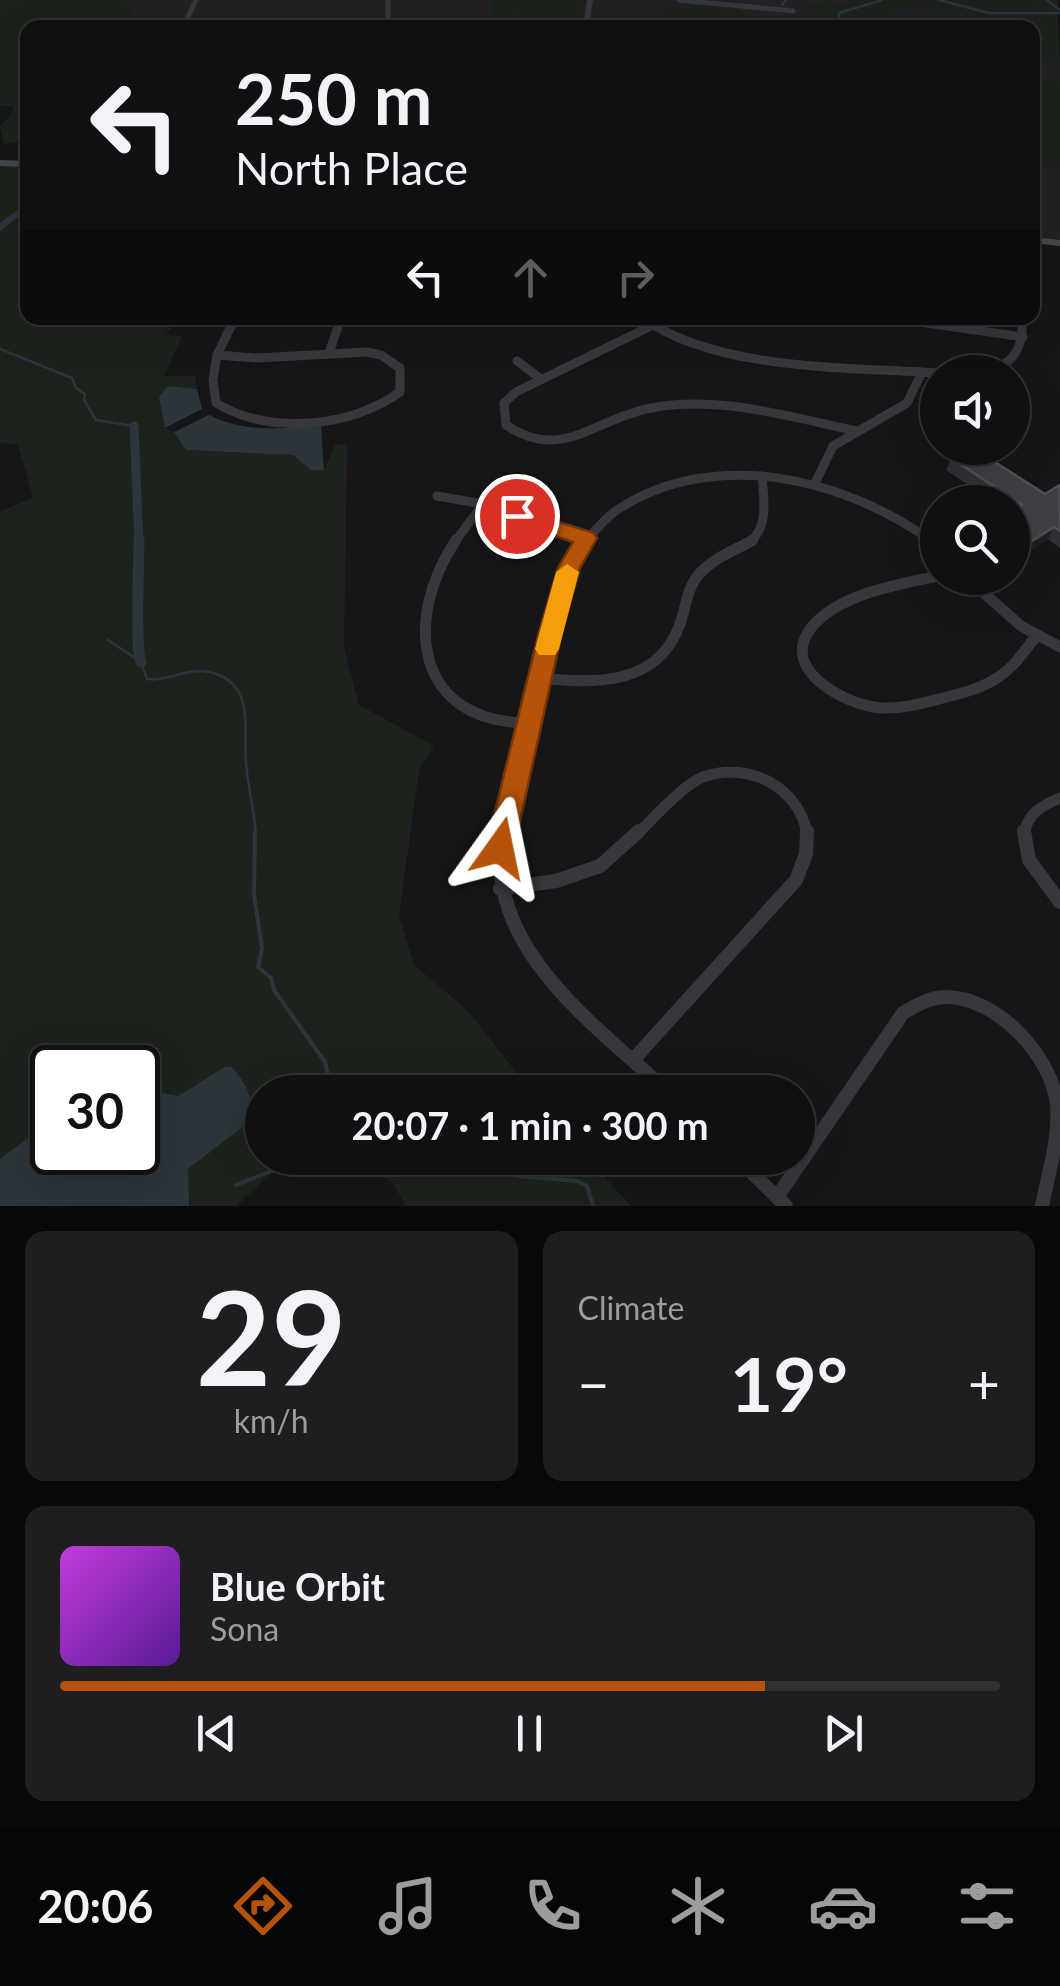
<!DOCTYPE html>
<html lang="en">
<head>
<meta charset="utf-8">
<style>
	body { margin:0; font-family:Lato,sans-serif; background:#1e1e20; color:#f1f3f6; height:100vh; display:flex; flex-direction:column; font-size:38px; white-space:nowrap }
	* { box-sizing:border-box; margin:0 }
	p { font-size:32px; color:#9c9d9f }
	.icon { flex:none; width:55px; height:55px; fill:none; stroke:currentColor; stroke-width:2; stroke-linecap:round; stroke-linejoin:round }
	.map { position:relative; height:1206px; overflow:hidden }
	.drawer { display:flex; flex-direction:column; gap:25px; padding:25px; background:#09090a; flex:1 }
	.drawer>* { flex:none }
	.top-card { position:absolute; left:20px; top:20px; width:1020px; height:305px; border-radius:20px; box-shadow:0 10px 40px #0002,0 0 0 2px #303032; background:#101012; color:#f1f3f6; overflow:hidden }
	.tools { position:absolute; left:920px; top:355px; display:grid; gap:20px }
	.tools a { display:grid; place-items:center; width:110px; height:110px; border-radius:50%; background:#101012; box-shadow:0 10px 40px #0002,0 0 0 2px #303032; font-size:50px }
	.speed { position:absolute; left:30px; top:1045px; display:flex; gap:20px; font-size:50px; font-weight:700; text-align:center }
	.speed>* { display:grid; place-content:center; width:130px; height:130px; border-radius:50%; background:#101012; box-shadow:0 10px 40px #0002,0 0 0 2px #303032; line-height:1 }
	.speed .limit { border:5px solid #111; border-radius:15px; background:#fff; color:#111 }
	.pin { position:absolute; display:grid; place-items:center; width:85px; height:85px; color:#fff; margin:-42px; border:5px solid #fff; border-radius:50%; box-shadow:0 2px 10px #0007 }
	.me { position:absolute; width:110px; margin:-55px; rotate:12deg; stroke-linejoin:round; filter:drop-shadow(0 0 8px #0008) }
	.turn { display:flex; align-items:center; gap:35px; height:210px; padding:0 50px; font-size:45px }
	.turn .icon { width:130px; height:130px; stroke-width:2.5 }
	.turn b { display:block; font-size:70px; line-height:85px }
	.lanes { display:flex; align-items:center; height:95px; padding:0 50px; background:#0003; justify-content:center; gap:50px; direction:ltr }
	.lanes .off { opacity:.35 }
	.big { font-size:75px; font-weight:700; line-height:1.1 }
	.drawer .widget { flex:1; display:flex; flex-direction:column; justify-content:center; gap:15px; min-width:0; padding:0 35px; border-radius:20px; background:#1e1e20 }
	.drawer .dial { align-items:center; gap:0 }
	.dial b { font-size:130px; line-height:1 }
	.song { display:flex; align-items:center; gap:30px }
	.cover { width:120px; height:120px; border-radius:15px; background:linear-gradient(135deg,hsl(290 70% 55%),hsl(270 70% 35%)) }
	.played { height:10px; border-radius:5px; background:linear-gradient(90deg,#b45309 75%,#303032 75%) }
	.keys { display:flex; justify-content:space-around; direction:ltr }
	.heat { display:flex; justify-content:space-between; align-items:center; font-size:55px; direction:ltr }
	.drawer .tiles { flex:1; display:grid; gap:25px; grid-template-columns:1fr 1fr }
	.widget:last-child { grid-column:span 2 }
	.trip { position:absolute; left:245px; top:1075px; width:570px; height:100px; border-radius:50px; background:#101012; box-shadow:0 10px 40px #0002,0 0 0 2px #303032; font-weight:700; line-height:100px; text-align:center }
	.tabs { display:flex; height:160px; justify-content:space-around; align-items:center; background:#060607; color:#9c9d9f }
	.tabs .icon { width:70px; height:70px }
	.tabs .active { color:#b45309 }
	.tabs b { font-size:45px; color:#f1f3f6 }
	.map>svg:first-child { display:block }
</style>
</head>
<body>
<div class="map">
<svg width="1060" height="1206" viewBox="0 0 1060 1206">
	<rect width="100%" height="100%" fill="#161618"/>
	<path fill="#222225" d="M97,0H911L986,19L1001,27L84,28Z
		M1033,44L1060,57V243L1033,240Z"/>
	<path fill="#1c231d" fill-rule="evenodd" d="M0,0H124L122,7L134,6L130,19L175,18L171,27L28,28L27,120L16,143L4,144L0,127L14,110L12,106H0Z
		M490,0H585L580,18L514,15L509,23L580,27H404L406,24L482,26L492,13Z
		M852,0H1057L1060,63L1033,52L1032,28L1001,27L986,19L923,9L863,19L807,13L805,8L824,2L848,4Z
		M667,6L710,7L819,22L830,27H591L592,18L642,19L648,17L651,10Z
		M1032,79L1060,81V170L1033,165Z
		M0,166H27L28,318H195L192,323L176,322L166,335L182,337L164,376H195L197,389L168,386L165,428L174,432L187,450L293,455L311,470H324L335,445L347,444L344,647L359,705L434,746L419,770L399,916L414,965L467,1010L532,1092H262V1158H288L236,1206H0V512L33,497L18,445L0,442ZM52,1068H138V1152H52Z
		M321,1158H587L631,1206H406L391,1180Z"/>
	<path fill="#2c353c" d="M168,386L197,389L202,409L165,428L159,397Z
		M209,415C245,433 282,429 321,425L324,470H311L293,455L186,450L174,432Z
		M225,1067H232C247,1084 254,1099 250,1121L188,1169L189,1206H0V1159L52,1120V1152H138V1080L150,1081L162,1093L178,1096Z"/>
	<g fill="none" stroke-linecap="round" stroke-linejoin="round">
		<path stroke="#2c353c" stroke-width="2.5" d="M939,0L989,13H1060
			M1047,0L1060,10
			M782,5L786,0
			M839,18V13L882,0
			M0,349L72,378L76,388L85,394L84,400L96,420L134,426
			M108,640L141,662L147,679C169,682 187,667 209,672C256,682 243,728 246,763C248,787 254,810 256,834"/>
		<path stroke="#2c353c" stroke-width="4" d="M255,831L254,894L262,948L258,967L271,978L274,990L325,1062L332,1092
			M517,1158L515,1170L519,1176L577,1181L587,1186L593,1206
			M236,1185L305,1158"/>
		<path stroke="#2c353c" stroke-width="5" d="M845,28L846,20"/>
		<path stroke="#2c353c" stroke-width="6" d="M0,227L28,206"/>
		<path stroke="#2c353c" stroke-width="9" d="M134,426L139,543"/>
		<path stroke="#2c353c" stroke-width="11" d="M139,540C139,563 135,648 141,662"/>
		<path stroke="#37383d" stroke-width="5" d="M388,0V28
			M679,0L793,11
			M183,28L196,0"/>
		<path stroke="#37383d" stroke-width="9" d="M643,318C717,371 849,367 938,373
			M892,318L1023,337
			M651,326L516,392L504,403L506,425C561,463 596,418 651,408C719,395 790,417 857,431
			M367,352L381,355L400,368V392C350,428 269,435 216,403L213,380L217,355L256,358Z
			M329,353L341,318
			M217,355L235,318
			M517,361L541,379
			M984,372C1014,365 1024,348 1022,318
			M815,483L833,446L907,403L922,372
			M437,496L483,504L586,538
			M454,543L483,504
			M584,543C594,532 605,518 617,510C714,446 846,478 934,543
			M749,543C769,527 764,500 762,476"/>
		<path stroke="#37383d" stroke-width="11" d="M456,540C403,619 414,722 528,723
			M930,540L938,546
			M938,576C899,584 838,594 811,628C778,670 847,706 882,708C903,709 923,703 943,698C963,693 983,688 1000,676C1015,666 1025,650 1036,636
			M967,578L1021,626L1060,647
			M540,678C595,684 658,686 680,624C686,607 687,587 700,573C715,557 734,551 753,540
			M502,834L554,613L571,563L587,540
			M637,834C653,819 684,784 703,777C749,761 799,787 807,834
			M1024,834C1028,813 1041,806 1060,798"/>
		<path stroke="#37383d" stroke-width="14" d="M502,831C483,947 592,1022 668,1092
			M1024,831L1029,860L1060,902
			M500,889L556,881L600,866L639,831
			M633,1060L796,880L806,854L807,831
			M737,1158L786,1206
			M777,1197L903,1013C917,1005 930,997 946,997C997,997 1052,1056 1057,1105C1060,1138 1048,1174 1042,1206"/>
		<path fill="#37383d" fill-rule="evenodd" d="M587,0H593L589,28H583Z"/>
		<path fill="#45474d" fill-rule="evenodd" d="M0,160L28,161V167L0,166Z
			M1032,237L1060,240V246L1032,243Z"/>
	</g>
	<path fill="#323236" d="M951,458L1045,494L1060,485V548L1048,539L1017,559L1012,555V502H994L946,470Z"/>
	<path fill="#212124" d="M1054,527L1048,539L1017,559L1024,546Z"/>
	<path fill="#3f3f44" stroke="#4f5156" stroke-width="2.5" d="M970,448H973L1045,494L1060,485V531L1054,527L1024,546L1012,538V525L1016,523L1012,520V512L1022,505L951,458Z"/>
	<path fill="#b45309" stroke="#753606" stroke-width="2.5" d="M517,509L594,533L597,538L580,568L562,632L514,848L510,857L500,861L490,857L486,848L539,632L558,568L573,542L510,521L507,516L510,511Z"/>
	<path fill="#f59e0b" d="M567,564L579,572L559,649L555,655H539L535,649L556,572Z"/>
</svg>
<div class="tools">
<a><svg class="icon" aria-label="sound" viewBox="0 0 24 24"><path d="M4 9h4l5-4v14l-5-4H4zM17 9q2 3 0 6"/></svg></a>
<a><svg class="icon" aria-label="search" viewBox="0 0 24 24"><circle cx="10" cy="10" r="6"/><path d="M15 15l6 6"/></svg></a>
</div>
<div class="speed"><div class="limit">30</div></div>
<div class="pin" style="left:517px;top:516px;background:#d93025"><svg class="icon" aria-label="arrive" viewBox="0 0 24 24"><path d="M6 21V4h12l-3 4 3 4H6"/></svg></div>
<svg class="me" style="left:500px;top:848px" viewBox="-20 -20 40 40"><path d="M0-17L14 15 0 8-14 15z" fill="#b45309" stroke="#fff" stroke-width="4"/></svg>
<div class="trip">20:07 · 1 min · 300 m</div>
<div class="top-card">
<div class="turn"><svg class="icon" aria-label="left" viewBox="0 0 24 24"><path d="M17 20v-9H6M10 6l-5 5 5 5"/></svg><div><b>250 m</b>North Place</div></div>
<div class="lanes"><svg class="icon" aria-label="left" viewBox="0 0 24 24"><path d="M17 20v-9H6M10 6l-5 5 5 5"/></svg><svg class="icon off" aria-label="ahead" viewBox="0 0 24 24"><path d="M12 20V5M6 11l6-6 6 6"/></svg><svg class="icon off" aria-label="right" viewBox="0 0 24 24"><path d="M7 20v-9h11M14 6l5 5-5 5"/></svg></div>
</div>
</div>
<section class="drawer">
<div class="tiles">
<div class="widget dial"><b>29</b><p>km/h</p></div>
<div class="widget"><p>Climate</p>
<div class="heat"><a>−</a><b class="big">19°</b><a>+</a></div>
</div>
<div class="widget">
<div class="song"><i class="cover"></i><div><b>Blue Orbit</b><p>Sona</p></div></div>
<div class="played"></div>
<div class="keys"><svg class="icon" aria-label="previous" viewBox="0 0 24 24"><path d="M18 5L8 12l10 7zM5 5v14"/></svg><svg class="icon" aria-label="pause" viewBox="0 0 24 24"><path d="M8 5v14M16 5v14"/></svg><svg class="icon" aria-label="next" viewBox="0 0 24 24"><path d="M6 5l10 7-10 7zM19 5v14"/></svg></div>
</div>
</div>
</section>
<nav class="tabs">
<b>20:06</b>
<svg class="icon active" aria-label="directions" viewBox="0 0 24 24"><path d="M12 3l9 9-9 9-9-9zM9 14v-3h6M13 9l2 2-2 2"/></svg>
<svg class="icon" aria-label="music" viewBox="0 0 24 24"><path d="M9 18V5l10-2v13"/><circle cx="6" cy="18" r="3"/><circle cx="16" cy="16" r="3"/></svg>
<svg class="icon" aria-label="phone" viewBox="0 0 24 24"><path d="M5 4h4l2 5-3 2q2 4 5 5l2-3 5 2v4C11 20 4 13 5 4z"/></svg>
<svg class="icon" aria-label="climate" viewBox="0 0 24 24"><path d="M12 3v18M4 7l16 10M4 17L20 7"/></svg>
<svg class="icon" aria-label="car" viewBox="0 0 24 24"><path d="M5 17H2v-5l4-1 3-4h7l3 4 3 1v5h-3M9 17h6M6 11h13"/><circle cx="7" cy="17" r="2"/><circle cx="17" cy="17" r="2"/></svg>
<svg class="icon" aria-label="filters" viewBox="0 0 24 24"><path d="M4 7h16M4 17h16"/><circle cx="9" cy="7" r="2"/><circle cx="15" cy="17" r="2"/></svg>
</nav>
</body>
</html>
